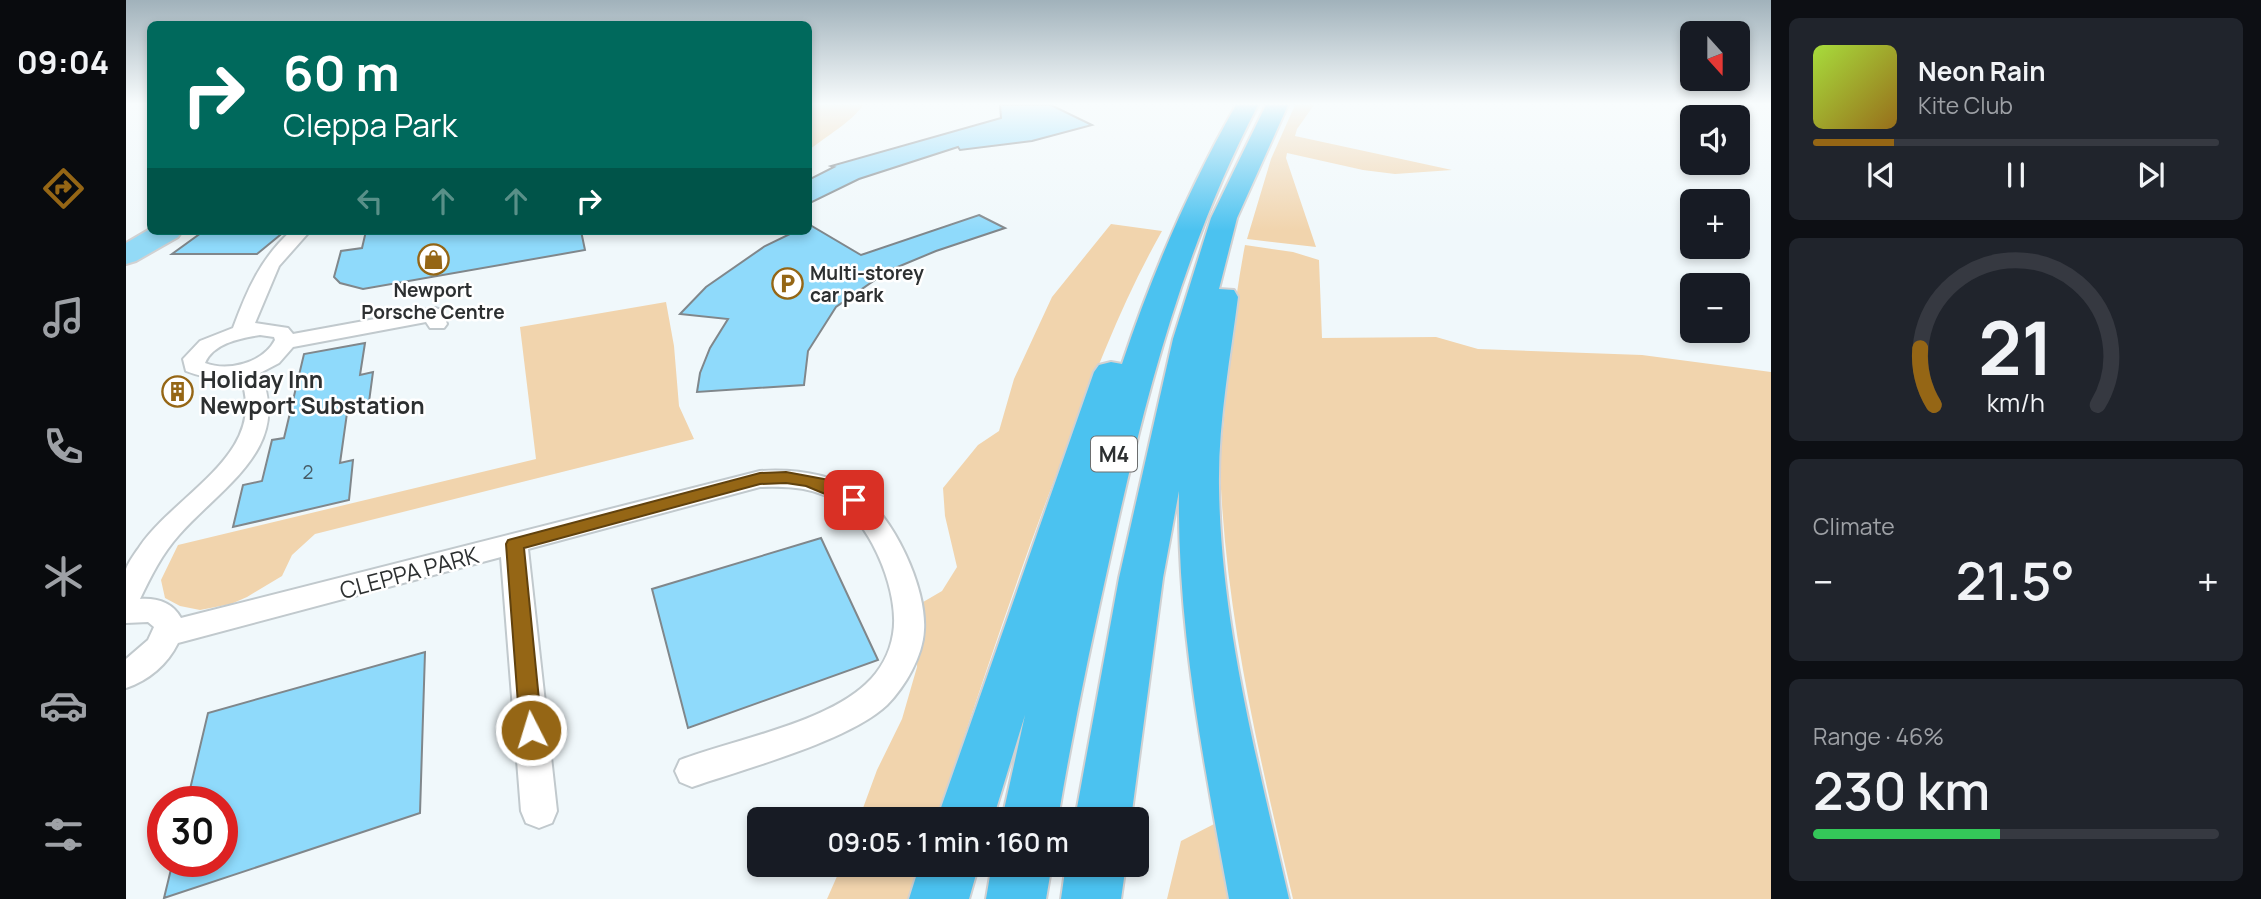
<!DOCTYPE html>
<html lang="en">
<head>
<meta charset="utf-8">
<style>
	body { margin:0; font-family:Manrope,sans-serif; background:#20242c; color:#f1f3f6; height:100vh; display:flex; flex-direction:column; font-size:26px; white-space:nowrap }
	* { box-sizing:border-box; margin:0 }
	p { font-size:23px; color:#9ea1a6 }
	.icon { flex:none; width:38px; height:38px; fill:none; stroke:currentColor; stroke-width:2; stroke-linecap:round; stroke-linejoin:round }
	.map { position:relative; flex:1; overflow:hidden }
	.details { display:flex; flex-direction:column; gap:18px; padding:18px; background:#0d0f14; width:490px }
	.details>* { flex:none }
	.top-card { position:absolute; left:21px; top:21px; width:665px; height:214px; border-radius:10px; box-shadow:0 4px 10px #0003; background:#00695c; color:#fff; overflow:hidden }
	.needle { width:46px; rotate:159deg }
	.tools { position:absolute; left:1554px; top:21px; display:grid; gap:14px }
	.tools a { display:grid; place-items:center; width:70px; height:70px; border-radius:10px; background:#171b24; box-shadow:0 4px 10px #0003; font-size:35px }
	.speed { position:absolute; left:21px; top:786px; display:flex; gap:14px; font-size:35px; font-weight:700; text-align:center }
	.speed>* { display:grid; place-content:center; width:91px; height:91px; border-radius:50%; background:#171b24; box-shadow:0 4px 10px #0003; line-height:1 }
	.speed .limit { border:10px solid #d22; background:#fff; color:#111 }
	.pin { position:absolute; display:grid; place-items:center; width:60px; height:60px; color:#fff; margin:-30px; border-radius:14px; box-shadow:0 4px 10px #0006 }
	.me { position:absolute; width:77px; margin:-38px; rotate:355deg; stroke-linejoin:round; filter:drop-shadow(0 0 5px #0008) }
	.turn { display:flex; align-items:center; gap:24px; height:147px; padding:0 21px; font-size:32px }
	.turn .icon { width:91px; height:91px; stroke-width:2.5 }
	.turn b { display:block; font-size:49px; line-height:60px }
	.lanes { display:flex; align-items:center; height:66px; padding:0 21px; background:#0003; justify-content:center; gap:35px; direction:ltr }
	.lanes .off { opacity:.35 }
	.big { font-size:52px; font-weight:600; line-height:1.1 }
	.details .widget { flex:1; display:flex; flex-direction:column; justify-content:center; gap:10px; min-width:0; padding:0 24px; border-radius:10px; background:#20242c }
	.details .dial { align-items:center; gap:0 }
	.dial svg { height:182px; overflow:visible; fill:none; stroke:#363941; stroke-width:7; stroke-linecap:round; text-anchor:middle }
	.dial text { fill:#f1f3f6; stroke:none }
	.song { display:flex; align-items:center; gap:21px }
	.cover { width:84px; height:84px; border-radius:10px; background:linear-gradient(135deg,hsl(80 70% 55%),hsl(40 70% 35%)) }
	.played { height:7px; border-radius:4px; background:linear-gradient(90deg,#956615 20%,#363941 20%) }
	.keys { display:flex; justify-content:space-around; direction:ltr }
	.heat { display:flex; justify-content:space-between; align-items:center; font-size:38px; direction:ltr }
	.charge { height:10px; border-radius:5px; background:linear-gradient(90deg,#34c759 46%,#363941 0) }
	.trip { position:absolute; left:621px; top:807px; width:402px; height:70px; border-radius:10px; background:#171b24; box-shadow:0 4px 10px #0003; font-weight:600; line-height:70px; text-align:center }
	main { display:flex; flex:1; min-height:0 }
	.tab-bar { display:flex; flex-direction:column; width:126px; justify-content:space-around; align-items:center; background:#090b0e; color:#9ea1a6 }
	.tab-bar .icon { width:49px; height:49px }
	.tab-bar .active { color:#956615 }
	.tab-bar b { font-size:32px; color:#f1f3f6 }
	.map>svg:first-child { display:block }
</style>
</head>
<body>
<main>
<nav class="tab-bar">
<b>09:04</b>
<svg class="icon active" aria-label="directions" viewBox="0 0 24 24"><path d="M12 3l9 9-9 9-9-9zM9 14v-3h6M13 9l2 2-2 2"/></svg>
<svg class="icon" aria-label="music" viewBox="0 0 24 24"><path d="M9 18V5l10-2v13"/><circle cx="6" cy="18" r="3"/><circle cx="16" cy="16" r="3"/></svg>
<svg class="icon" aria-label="phone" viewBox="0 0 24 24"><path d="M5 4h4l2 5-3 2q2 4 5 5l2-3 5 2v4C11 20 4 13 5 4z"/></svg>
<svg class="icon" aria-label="climate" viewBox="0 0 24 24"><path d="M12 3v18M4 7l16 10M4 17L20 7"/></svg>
<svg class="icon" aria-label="car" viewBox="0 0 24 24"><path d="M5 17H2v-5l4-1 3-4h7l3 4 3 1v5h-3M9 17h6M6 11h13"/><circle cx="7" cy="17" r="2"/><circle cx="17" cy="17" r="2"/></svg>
<svg class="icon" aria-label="filters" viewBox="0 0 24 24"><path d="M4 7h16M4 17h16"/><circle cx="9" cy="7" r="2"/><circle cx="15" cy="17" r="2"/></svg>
</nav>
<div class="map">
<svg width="1645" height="899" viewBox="0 0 1645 899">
	<rect width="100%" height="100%" fill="#f0f8fb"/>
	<path fill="#f1d4ad" d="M683,105H737C728,120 698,138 683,150Z
		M1169,105H1188L1171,129L1169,136L1326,170L1269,174L1237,170L1161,153L1160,158L1190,247L1121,239L1145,159Z
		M985,224L1036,231C998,298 971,368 944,439C895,564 853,692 811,819H733L751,770L776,719L791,667L792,605L816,591L831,567L819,516L817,488L852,445L873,431L888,379L926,297Z
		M1119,245L1167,252L1193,260L1196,338L1310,337L1352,349L1516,355L1645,372V899H1167C1133,756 1099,613 1094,466C1093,450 1097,434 1098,418C1102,360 1108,303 1119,245Z
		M540,302L548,346L553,406L568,439L189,534L166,555L156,576L121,597L105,604L74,610L54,606L39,598L35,580L52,545L410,459L394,327Z
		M1092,822L1106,899H1041L1055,841Z
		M716,865H795L784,899H701Z"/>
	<path fill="#8fdafb" stroke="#80878b" stroke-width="2" d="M874,105H925L966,125L906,141L834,150L832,147L733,179L682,204V180L708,167L705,166L875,118Z
		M853,215L879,228L810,251L762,271L710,307L682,351L678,385L571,392L574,373L584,348L602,319L554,314L580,287L639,246L670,231H682L684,225L735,255Z
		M125,231H159L131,254H46L75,233Z
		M240,231H455L459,250L237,289L214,283L208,277L215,251L236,248Z
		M239,343L234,375L247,372L243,402L222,406L214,463L227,460L223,500L107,527L117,485L136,481L146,440L158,438L178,354Z
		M695,538L752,660L562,728L526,589Z
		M299,652L294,813L38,898L47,861H96V802H61L82,713Z"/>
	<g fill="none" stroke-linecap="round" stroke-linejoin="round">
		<defs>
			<path id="minor" d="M165,231H184L153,266L129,323L162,328L167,334L309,308L316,310L321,324L318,328H304L300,322L167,347L153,363L134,373C167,448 96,486 53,535C36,554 25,576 14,599C31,598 46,602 55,618L634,471C667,469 702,473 731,491C767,514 801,588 798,630C797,656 779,687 761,705C723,741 618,769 566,787L554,782L549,771L554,760C607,740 699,723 740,684C754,671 764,653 767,634C774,595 747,528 715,505C691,487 663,486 634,487L402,549L431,811L426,823L413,828L400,823L395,811L375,557L52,643C41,665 23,680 0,688V659L22,640L28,627L22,622L0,623C0,607 0,584 0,569C3,561 10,552 14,546C50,493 145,453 114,377C95,381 78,378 60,371L57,359L74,341L107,328C121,290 135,258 165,231ZM134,335L148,337L149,340C137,363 102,372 79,363C87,343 115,338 134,335Z"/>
			<path id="primary" d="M24,229L56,231L52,237L10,261L0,264V243Z"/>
			<path id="motorway" d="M1110,105H1132C1058,247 1020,393 986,548C966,638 947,728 932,819H876L899,715L867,819H811L968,372L973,365L985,362L996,364C1026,274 1063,188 1110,105Z
				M1140,105H1162L1111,218L1093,289L1108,290L1112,297C1104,360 1092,423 1093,487C1095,627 1132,763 1163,899H1103C1078,763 1051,629 1053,491L1037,578L1005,819H949L993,578L1047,339L1085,218Z
				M794,864H853L843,899H783Z
				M866,864H926L920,899H860Z
				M940,864H1000L995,899H935Z"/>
		</defs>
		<use href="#minor" stroke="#c1c9cd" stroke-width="4"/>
		<use href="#primary" stroke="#d1d1d2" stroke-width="4"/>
		<use href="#motorway" stroke="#d1d1d2" stroke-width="4"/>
		<use href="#minor" fill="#fff" fill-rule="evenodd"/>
		<use href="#primary" fill="#93daf6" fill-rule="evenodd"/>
		<use href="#motorway" fill="#4bc2f0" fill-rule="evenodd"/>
	</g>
	<linearGradient id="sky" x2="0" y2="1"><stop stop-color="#a1b2bb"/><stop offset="0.45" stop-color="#f8fcfd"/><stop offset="1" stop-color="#f8fcfd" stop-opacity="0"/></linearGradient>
	<rect width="1645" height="231" fill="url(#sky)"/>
	<path fill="#956615" stroke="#61420e" stroke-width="2" d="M660,472L703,480L734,496L736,500L728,506L680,486L660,483L634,484L398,548L416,730L413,737L405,740L398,737L394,730L380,544L382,540L634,473Z"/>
	<defs>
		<symbol id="shop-ring" viewBox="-11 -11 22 22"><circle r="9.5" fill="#fff" stroke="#956615" stroke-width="1.5"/><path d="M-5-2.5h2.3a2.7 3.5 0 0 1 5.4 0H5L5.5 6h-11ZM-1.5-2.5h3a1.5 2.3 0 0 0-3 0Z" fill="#956615"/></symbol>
		<symbol id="parking-ring" viewBox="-11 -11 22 22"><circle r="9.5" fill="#fff" stroke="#956615" stroke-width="1.5"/><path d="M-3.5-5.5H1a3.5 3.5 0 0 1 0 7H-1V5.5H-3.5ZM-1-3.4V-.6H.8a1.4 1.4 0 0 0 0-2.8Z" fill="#956615"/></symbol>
		<symbol id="building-ring" viewBox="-11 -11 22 22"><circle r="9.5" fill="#fff" stroke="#956615" stroke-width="1.5"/><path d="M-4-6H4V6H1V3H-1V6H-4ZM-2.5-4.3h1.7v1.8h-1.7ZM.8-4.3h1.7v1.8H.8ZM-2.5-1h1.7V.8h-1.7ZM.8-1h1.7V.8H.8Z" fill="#956615"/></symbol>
	</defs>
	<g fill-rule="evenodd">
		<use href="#shop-ring" x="290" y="242" width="35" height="35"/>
		<use href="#parking-ring" x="644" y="266" width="35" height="35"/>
		<use href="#building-ring" x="34" y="374" width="35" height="35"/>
	</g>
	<g text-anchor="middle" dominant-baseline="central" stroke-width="5" stroke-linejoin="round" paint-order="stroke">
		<g font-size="19" font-weight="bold" fill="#2d3031" stroke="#fff" text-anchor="start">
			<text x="684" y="273">Multi-storey<tspan x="684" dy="22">car park</tspan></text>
			<text x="307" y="290" text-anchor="middle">Newport<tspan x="307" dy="22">Porsche Centre</tspan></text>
		</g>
		<g font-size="19" fill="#465a64">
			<text x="182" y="472">2</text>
		</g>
		<rect fill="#fff" stroke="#6c6e6f" stroke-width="2" x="965" y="436.5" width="46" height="35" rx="5"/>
		<g font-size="21" font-weight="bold" fill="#2d3031">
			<text x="988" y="454">M4</text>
		</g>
		<g font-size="23" font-weight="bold" fill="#2d3031" stroke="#fff" text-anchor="start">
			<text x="74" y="379">Holiday Inn<tspan x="74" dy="26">Newport Substation</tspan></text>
		</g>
		<g font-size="23" fill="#2d3031" stroke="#fff">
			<text transform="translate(283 572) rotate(-15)">CLEPPA PARK</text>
		</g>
	</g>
</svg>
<div class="tools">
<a><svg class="needle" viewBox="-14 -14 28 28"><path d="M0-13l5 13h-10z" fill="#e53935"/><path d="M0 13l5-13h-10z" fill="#9ea1a6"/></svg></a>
<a><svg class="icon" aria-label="sound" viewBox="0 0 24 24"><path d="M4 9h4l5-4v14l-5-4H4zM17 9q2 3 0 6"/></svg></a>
<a>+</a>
<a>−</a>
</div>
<div class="speed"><div class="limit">30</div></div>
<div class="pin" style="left:728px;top:500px;background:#d93025"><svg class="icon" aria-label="arrive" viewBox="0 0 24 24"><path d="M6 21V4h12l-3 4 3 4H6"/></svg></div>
<svg class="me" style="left:405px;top:730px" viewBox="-20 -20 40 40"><circle r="17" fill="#956615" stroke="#fff" stroke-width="3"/><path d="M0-11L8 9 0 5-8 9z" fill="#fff"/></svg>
<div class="trip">09:05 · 1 min · 160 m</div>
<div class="top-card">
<div class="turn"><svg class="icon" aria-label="right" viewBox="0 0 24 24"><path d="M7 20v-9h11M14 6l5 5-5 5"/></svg><div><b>60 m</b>Cleppa Park</div></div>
<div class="lanes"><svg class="icon off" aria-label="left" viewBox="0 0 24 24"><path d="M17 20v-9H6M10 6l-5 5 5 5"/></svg><svg class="icon off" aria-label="ahead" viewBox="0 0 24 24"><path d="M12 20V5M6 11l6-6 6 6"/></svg><svg class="icon off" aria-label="ahead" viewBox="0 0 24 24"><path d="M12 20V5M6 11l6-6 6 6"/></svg><svg class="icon" aria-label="right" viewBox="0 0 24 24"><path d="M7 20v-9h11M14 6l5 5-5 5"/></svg></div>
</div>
</div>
<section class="details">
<div class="widget">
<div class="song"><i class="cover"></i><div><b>Neon Rain</b><p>Kite Club</p></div></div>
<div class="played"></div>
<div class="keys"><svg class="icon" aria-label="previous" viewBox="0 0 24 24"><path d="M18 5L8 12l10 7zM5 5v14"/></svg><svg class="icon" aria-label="pause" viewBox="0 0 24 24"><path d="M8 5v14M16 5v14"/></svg><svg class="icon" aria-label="next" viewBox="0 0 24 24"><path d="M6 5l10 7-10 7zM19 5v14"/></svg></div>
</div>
<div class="widget dial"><svg viewBox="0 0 100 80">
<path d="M14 69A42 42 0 1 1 86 69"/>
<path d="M14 69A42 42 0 0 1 8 44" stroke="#956615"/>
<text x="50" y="56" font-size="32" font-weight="700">21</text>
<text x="50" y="72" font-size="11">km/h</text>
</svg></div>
<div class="widget"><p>Climate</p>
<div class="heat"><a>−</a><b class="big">21.5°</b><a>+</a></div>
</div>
<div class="widget"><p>Range · 46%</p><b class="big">230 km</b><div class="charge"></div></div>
</section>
</main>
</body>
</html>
